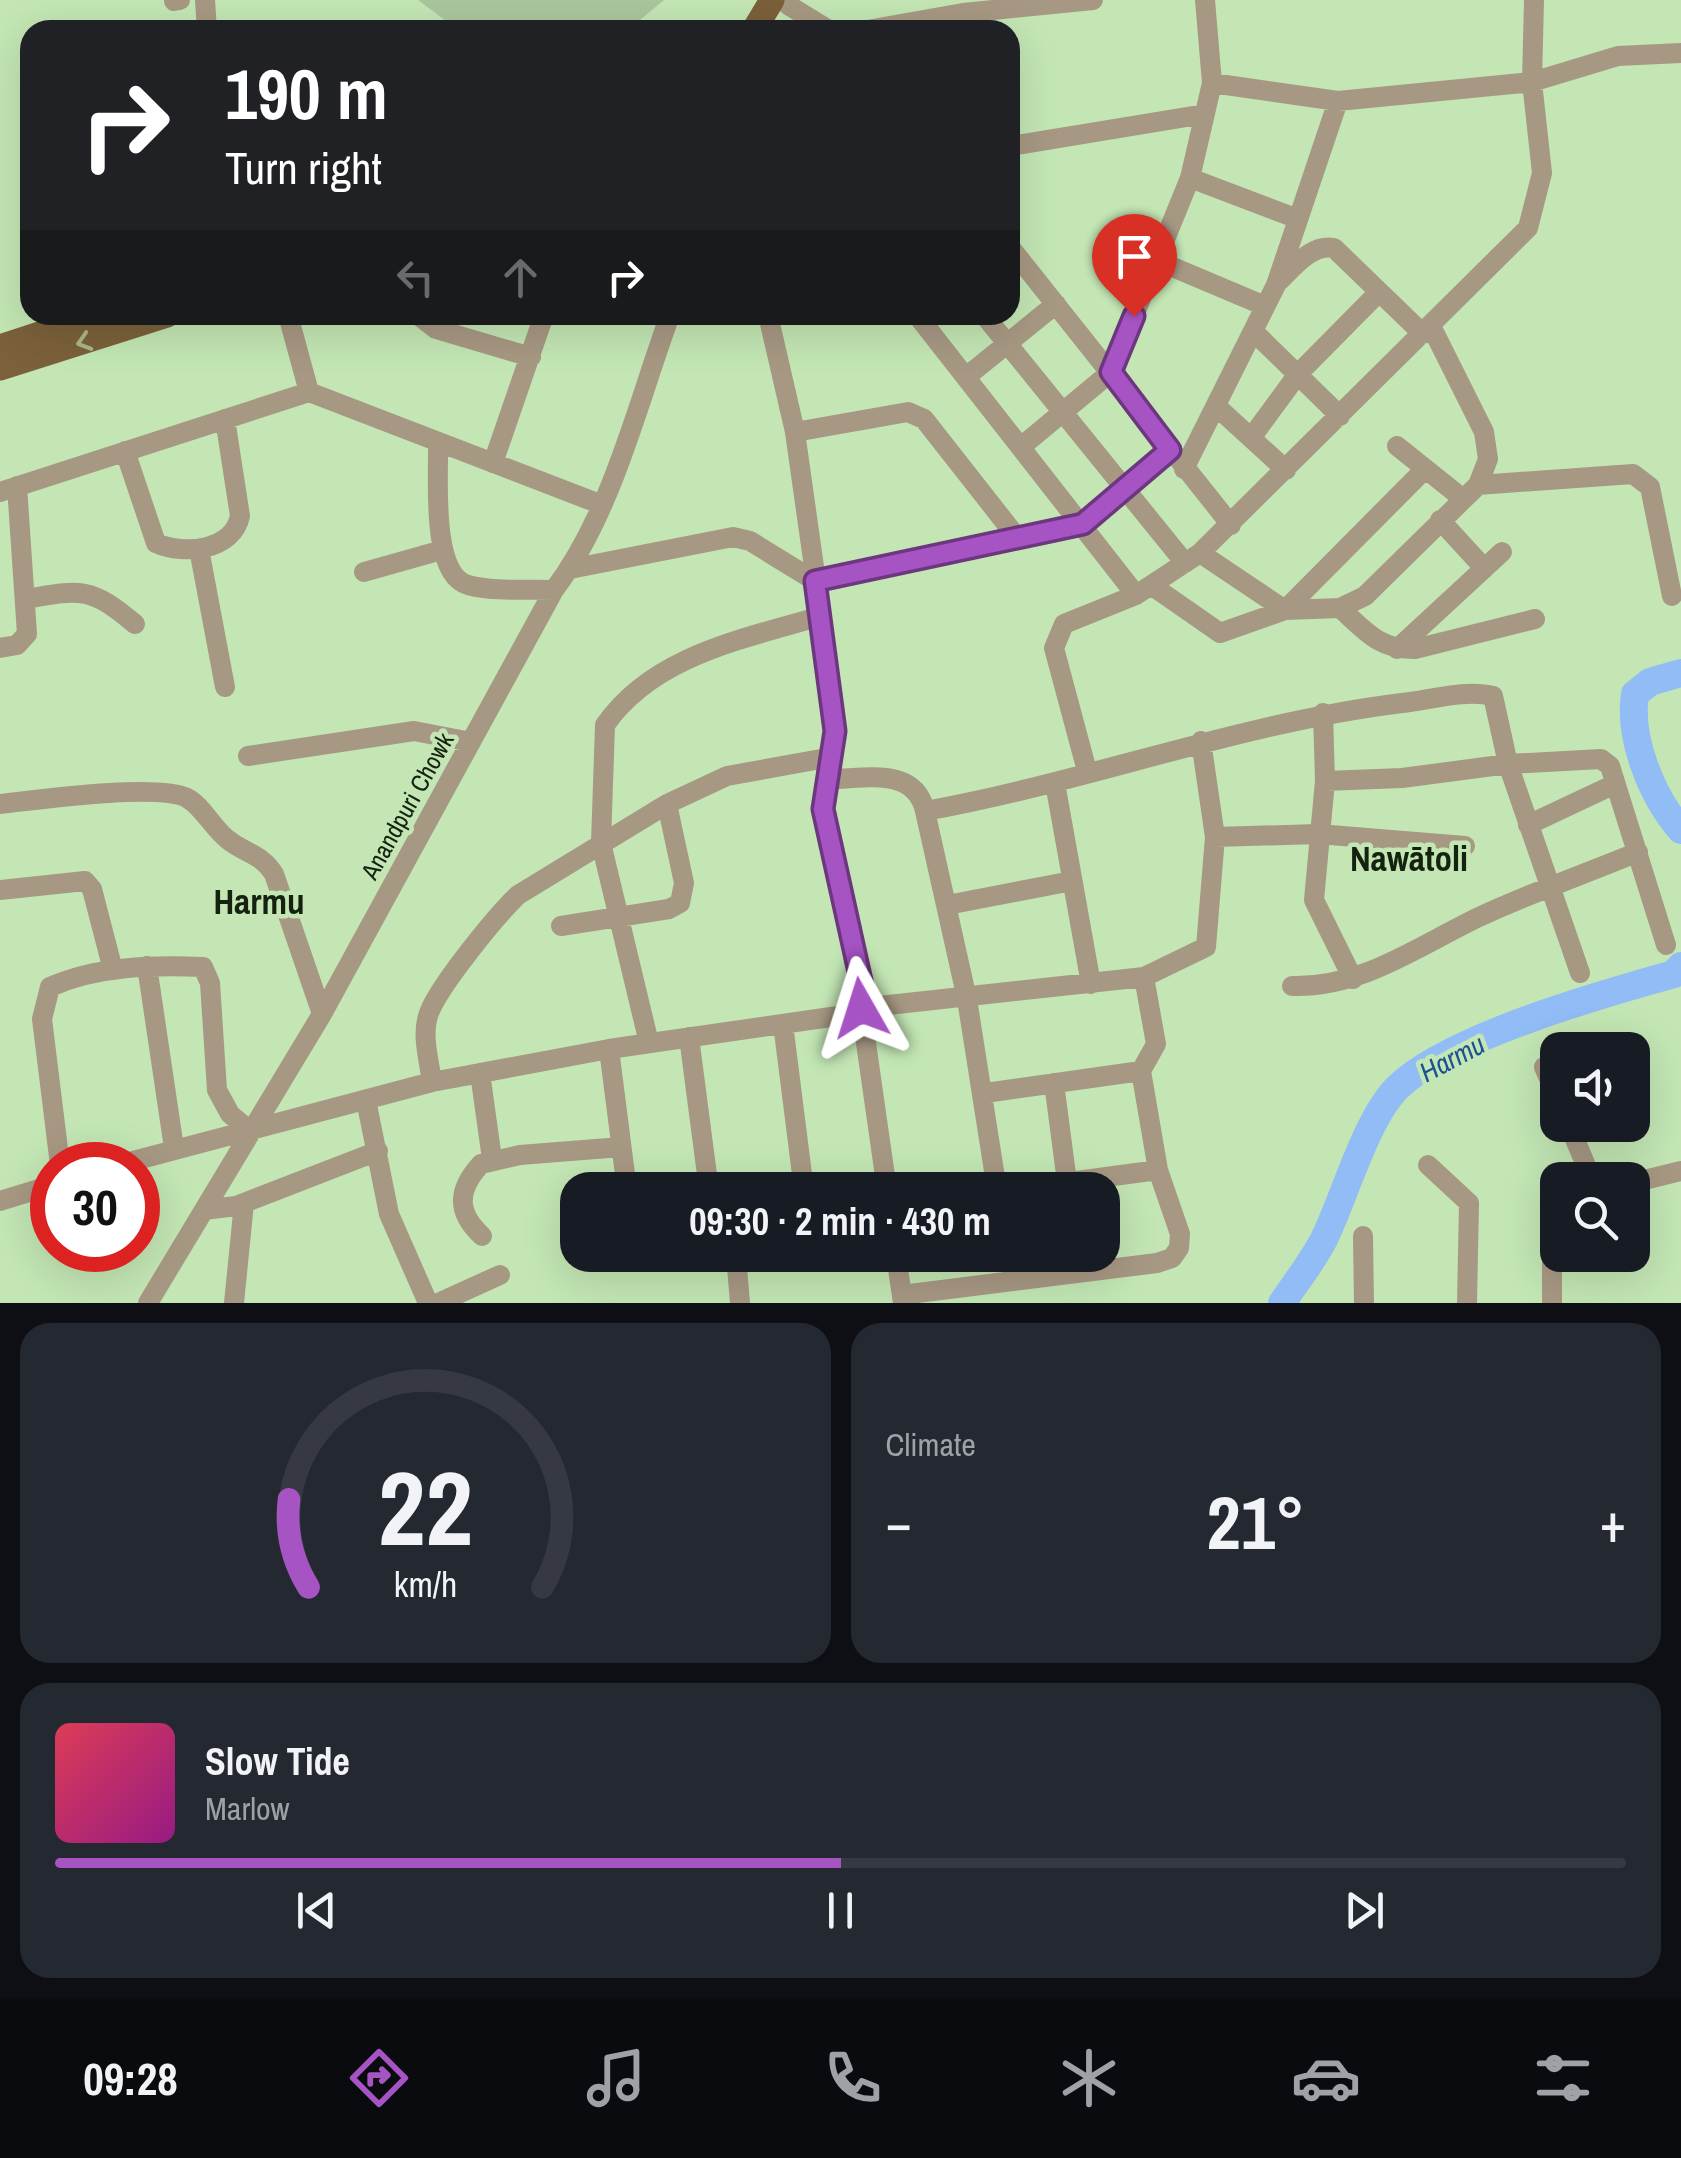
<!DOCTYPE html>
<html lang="en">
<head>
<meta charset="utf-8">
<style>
	body { margin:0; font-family:"Archivo Narrow",sans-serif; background:#242831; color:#f1f3f6; height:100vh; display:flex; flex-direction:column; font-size:38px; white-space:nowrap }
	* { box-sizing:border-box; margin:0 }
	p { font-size:32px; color:#9ea1a6 }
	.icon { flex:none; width:55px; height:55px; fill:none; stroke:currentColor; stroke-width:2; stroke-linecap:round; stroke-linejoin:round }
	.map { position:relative; height:1303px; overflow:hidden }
	.details { display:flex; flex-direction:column; gap:20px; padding:20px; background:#0d0f14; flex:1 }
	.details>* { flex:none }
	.top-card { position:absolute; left:20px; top:20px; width:1000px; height:305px; border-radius:30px; box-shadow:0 10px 40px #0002; background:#202124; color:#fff; overflow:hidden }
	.controls { position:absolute; left:1540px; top:1032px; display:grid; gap:20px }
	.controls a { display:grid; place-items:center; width:110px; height:110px; border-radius:20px; background:#171b24; box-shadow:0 10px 40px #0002; font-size:50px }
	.speed { position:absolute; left:30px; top:1142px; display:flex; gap:20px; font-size:50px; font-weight:700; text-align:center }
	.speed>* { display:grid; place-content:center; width:130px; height:130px; border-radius:50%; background:#171b24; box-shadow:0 10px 40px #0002; line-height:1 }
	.speed .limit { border:15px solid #d22; background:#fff; color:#111 }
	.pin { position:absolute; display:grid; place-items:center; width:85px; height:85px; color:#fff; margin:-102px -42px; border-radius:50% 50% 50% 0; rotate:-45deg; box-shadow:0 0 10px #0007 }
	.pin .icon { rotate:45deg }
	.me { position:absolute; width:110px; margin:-55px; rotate:354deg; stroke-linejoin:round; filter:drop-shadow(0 0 8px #0008) }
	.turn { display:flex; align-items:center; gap:35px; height:210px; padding:0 40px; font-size:45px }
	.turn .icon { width:130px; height:130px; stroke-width:2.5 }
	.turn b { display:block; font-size:70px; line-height:85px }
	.lanes { display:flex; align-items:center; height:95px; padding:0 40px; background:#0003; justify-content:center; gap:50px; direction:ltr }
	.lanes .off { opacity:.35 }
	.big { font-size:75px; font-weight:700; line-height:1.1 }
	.details .tile { flex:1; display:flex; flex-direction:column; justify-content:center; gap:15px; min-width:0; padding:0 35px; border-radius:30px; background:#242831 }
	.details .dial { align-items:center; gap:0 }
	.dial svg { height:260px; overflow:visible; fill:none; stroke:#363941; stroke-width:7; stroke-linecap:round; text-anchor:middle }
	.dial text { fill:#f1f3f6; stroke:none }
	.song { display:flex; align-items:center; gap:30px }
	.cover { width:120px; height:120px; border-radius:15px; background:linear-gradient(135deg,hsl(350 70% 55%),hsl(310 70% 35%)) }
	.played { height:10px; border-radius:5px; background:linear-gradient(90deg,#a654c4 50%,#363941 50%) }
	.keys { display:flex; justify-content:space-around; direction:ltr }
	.heat { display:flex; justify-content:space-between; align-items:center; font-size:55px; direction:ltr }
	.details .tiles { flex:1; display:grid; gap:20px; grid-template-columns:1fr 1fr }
	.tile:last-child { grid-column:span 2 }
	.trip { position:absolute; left:560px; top:1172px; width:560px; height:100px; border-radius:30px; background:#171b24; box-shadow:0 10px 40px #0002; font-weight:700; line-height:100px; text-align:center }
	.menu { display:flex; height:160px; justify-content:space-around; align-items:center; background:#090b0e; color:#9ea1a6 }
	.menu .icon { width:70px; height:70px }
	.menu .selected { color:#a654c4 }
	.menu b { font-size:45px; color:#f1f3f6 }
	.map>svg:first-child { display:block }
</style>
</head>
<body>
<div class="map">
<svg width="1681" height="1303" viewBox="0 0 1681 1303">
	<rect width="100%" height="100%" fill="#c3e6b4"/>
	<path fill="#aac69d" d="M418,0H664L628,30H458Z"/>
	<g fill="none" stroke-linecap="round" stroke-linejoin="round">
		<path stroke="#92bcf5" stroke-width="28" d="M1681,673L1650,682L1635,694C1628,738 1652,797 1681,830
			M1282,1303C1296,1282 1313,1261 1324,1239C1344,1199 1366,1118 1398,1087C1450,1037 1602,994 1674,974L1681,966"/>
		<path stroke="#a79883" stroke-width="20" d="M205,0L207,30
			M174,1L180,0
			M788,5L829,30
			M867,30L963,13L1093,0
			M1212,83L1338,101L1532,82L1618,56L1681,53
			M1010,146L1205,114
			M1190,178L1298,219
			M1010,247L1231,525
			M1156,260L1265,306
			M1278,282C1294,267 1311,244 1334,248L1423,334
			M288,315L309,392
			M418,315L436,329L531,357
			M917,315L1136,595
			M984,315L1185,563
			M1253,331L1340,416
			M966,377L1056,304
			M1216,406L1286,470
			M795,432L908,412L924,419L1019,540
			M1251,438L1298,374L1379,292
			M438,442C439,475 430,575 468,585C494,592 527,589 554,590
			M1022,446L1111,372L1190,178L1212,83L1205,0
			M1397,446L1462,498
			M125,451L156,543C185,556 233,550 240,516L225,419
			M493,463L544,315
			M1184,469L1276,285L1338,101
			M1478,485L1633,474L1650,487L1672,596
			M0,492L309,392L600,504
			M1440,520L1484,568
			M199,549L225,687
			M1200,553L1285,610L1340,608L1365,596L1478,485L1488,459L1484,432L1431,326
			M570,569L733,537L750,541L815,581L1083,524L1170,449
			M364,572L442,550
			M1151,585L1220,633L1285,610L1425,469
			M26,599C82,589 91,587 135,624
			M1340,608C1365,631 1380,650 1415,649L1535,619
			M0,648L17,645L27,634L17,486
			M1397,649L1502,552
			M1323,713L1325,781L1314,900L1353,979
			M248,756L414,731L471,742
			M1087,771L1054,648L1064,624L1136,595L1200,553L1528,228L1542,173L1532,82L1534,0
			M829,779C865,779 915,766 925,811C1086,782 1239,723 1402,703C1430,700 1466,689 1493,696L1508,764L1580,973
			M1325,781L1402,778L1508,764L1601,759L1610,766L1666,945
			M1055,783L1091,984
			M0,804C36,800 158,783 187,798C204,807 214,831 231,842C248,854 262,855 274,874L322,1014
			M925,811L967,999L997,1190
			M1528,825L1615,784
			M1215,837L1318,834L1465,846
			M0,890L85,881L92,889L113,970
			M947,905L1072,881
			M561,926L669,909L680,903L684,883L667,804
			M147,966L174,1148
			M1292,986C1362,988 1418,946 1479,917C1530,893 1585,874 1638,852
			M783,1024L804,1190
			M689,1037L709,1190
			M649,1043L601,843L605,725C654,655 744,639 821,616
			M609,1049L627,1190
			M1544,1067L1558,1099
			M480,1073L492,1159
			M432,1082C429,1060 421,1034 429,1013C439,986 496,916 518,895L667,804L727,776L832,757
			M1054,1083L1067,1182
			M985,1093L1141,1071
			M366,1100L389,1214L428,1303
			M1569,1125L1592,1180
			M60,1165L42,1019L50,987C97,966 152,965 203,967L210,983L217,1090L230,1114L250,1131
			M118,1165L432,1082L609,1049L845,1015L861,1008L863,989L823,809L835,731L834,709L795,432L768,315
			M1428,1165L1469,1203L1467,1303
			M1632,1183L1681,1171
			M844,1190L886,1183
			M887,1190L861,1008L1144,977L1206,947L1215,837L1201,741
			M1010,1190L1158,1170
			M0,1201L52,1185
			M204,1210L236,1206L378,1151
			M482,1236C456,1212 457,1190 481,1164L520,1155L621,1147
			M1363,1236L1364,1303
			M736,1255L740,1303
			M896,1255L903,1303
			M902,1295L1157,1263L1172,1258L1179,1248L1180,1234L1158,1170L1141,1071L1156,1044L1144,977
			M148,1303L322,1014L554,590C612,513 637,405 670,315
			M234,1303L244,1203
			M438,1303L500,1275
			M1552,1303V1248L1558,1237"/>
		<path stroke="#7b613a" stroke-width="25" d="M754,30L772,0
			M0,347L98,315
			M0,368L167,315"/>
	</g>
	<defs><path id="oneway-chevron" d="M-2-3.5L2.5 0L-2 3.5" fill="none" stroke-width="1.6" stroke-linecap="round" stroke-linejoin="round" transform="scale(2.5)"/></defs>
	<use stroke="#aab789" href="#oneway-chevron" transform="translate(84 342) rotate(163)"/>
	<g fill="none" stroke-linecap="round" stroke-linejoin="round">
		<defs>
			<path id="route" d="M861,1008L863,990L823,809L835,731L815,581L1083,524L1170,450L1111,372L1134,316"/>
		</defs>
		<use href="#route" stroke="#6c377f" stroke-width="25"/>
		<use href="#route" stroke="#a654c4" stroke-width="18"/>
	</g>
	<g text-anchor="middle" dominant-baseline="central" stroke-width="9" stroke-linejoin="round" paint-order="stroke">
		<g font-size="25" fill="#162210" stroke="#c3e6b4">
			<text transform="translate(407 806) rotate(-61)">Anandpuri Chowk</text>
		</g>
		<g font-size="28" font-style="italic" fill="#1c5194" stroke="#c3e6b4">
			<text transform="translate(1452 1058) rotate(-28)">Harmu</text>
		</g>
		<g font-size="35" font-weight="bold" fill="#162210" stroke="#c3e6b4">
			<text x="1409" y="858">Nawātoli</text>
			<text x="259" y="901">Harmu</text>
		</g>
	</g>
</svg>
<div class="controls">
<a><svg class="icon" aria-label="sound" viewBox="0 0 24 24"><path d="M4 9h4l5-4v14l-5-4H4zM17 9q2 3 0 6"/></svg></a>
<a><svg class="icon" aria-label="search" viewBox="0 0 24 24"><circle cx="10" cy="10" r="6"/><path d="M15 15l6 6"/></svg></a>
</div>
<div class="speed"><div class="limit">30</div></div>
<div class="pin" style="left:1134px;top:316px;background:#d93025"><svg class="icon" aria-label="arrive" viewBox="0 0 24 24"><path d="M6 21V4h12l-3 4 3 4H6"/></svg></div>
<svg class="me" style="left:861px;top:1008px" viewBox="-20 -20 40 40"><path d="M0-17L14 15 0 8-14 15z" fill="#a654c4" stroke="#fff" stroke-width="4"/></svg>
<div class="trip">09:30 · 2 min · 430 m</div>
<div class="top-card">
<div class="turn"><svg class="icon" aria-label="right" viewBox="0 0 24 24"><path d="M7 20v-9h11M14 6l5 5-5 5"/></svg><div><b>190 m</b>Turn right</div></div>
<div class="lanes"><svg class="icon off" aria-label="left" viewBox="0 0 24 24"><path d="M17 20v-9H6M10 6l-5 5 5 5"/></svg><svg class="icon off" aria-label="ahead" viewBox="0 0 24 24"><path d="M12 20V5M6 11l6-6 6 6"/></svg><svg class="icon" aria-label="right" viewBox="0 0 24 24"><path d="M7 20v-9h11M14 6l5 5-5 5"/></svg></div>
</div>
</div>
<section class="details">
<div class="tiles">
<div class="tile dial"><svg viewBox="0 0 100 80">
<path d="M14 69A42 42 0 1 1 86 69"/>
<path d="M14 69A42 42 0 0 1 8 42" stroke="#a654c4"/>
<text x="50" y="56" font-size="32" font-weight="700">22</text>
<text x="50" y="72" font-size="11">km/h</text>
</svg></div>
<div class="tile"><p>Climate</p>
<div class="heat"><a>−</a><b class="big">21°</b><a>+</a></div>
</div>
<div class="tile">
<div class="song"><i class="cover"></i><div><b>Slow Tide</b><p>Marlow</p></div></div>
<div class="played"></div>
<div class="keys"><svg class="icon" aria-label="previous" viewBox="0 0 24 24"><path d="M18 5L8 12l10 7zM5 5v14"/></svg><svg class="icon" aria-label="pause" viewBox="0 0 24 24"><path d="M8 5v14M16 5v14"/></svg><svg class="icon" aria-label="next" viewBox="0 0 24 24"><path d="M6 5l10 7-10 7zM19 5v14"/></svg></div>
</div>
</div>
</section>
<nav class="menu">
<b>09:28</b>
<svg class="icon selected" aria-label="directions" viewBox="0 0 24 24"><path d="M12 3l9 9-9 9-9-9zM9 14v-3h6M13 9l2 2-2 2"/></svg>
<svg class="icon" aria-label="music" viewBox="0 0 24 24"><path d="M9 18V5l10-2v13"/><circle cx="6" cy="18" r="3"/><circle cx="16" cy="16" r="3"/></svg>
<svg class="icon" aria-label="phone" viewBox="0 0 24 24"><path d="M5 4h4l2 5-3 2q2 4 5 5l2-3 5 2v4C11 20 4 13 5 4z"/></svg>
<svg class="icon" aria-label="climate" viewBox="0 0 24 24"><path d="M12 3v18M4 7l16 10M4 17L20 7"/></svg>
<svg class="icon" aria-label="car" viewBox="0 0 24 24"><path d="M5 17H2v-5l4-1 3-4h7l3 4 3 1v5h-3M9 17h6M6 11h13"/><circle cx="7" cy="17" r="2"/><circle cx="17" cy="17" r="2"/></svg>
<svg class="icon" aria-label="filters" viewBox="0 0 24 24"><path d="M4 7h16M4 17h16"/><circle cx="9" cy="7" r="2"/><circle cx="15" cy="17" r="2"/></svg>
</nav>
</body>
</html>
